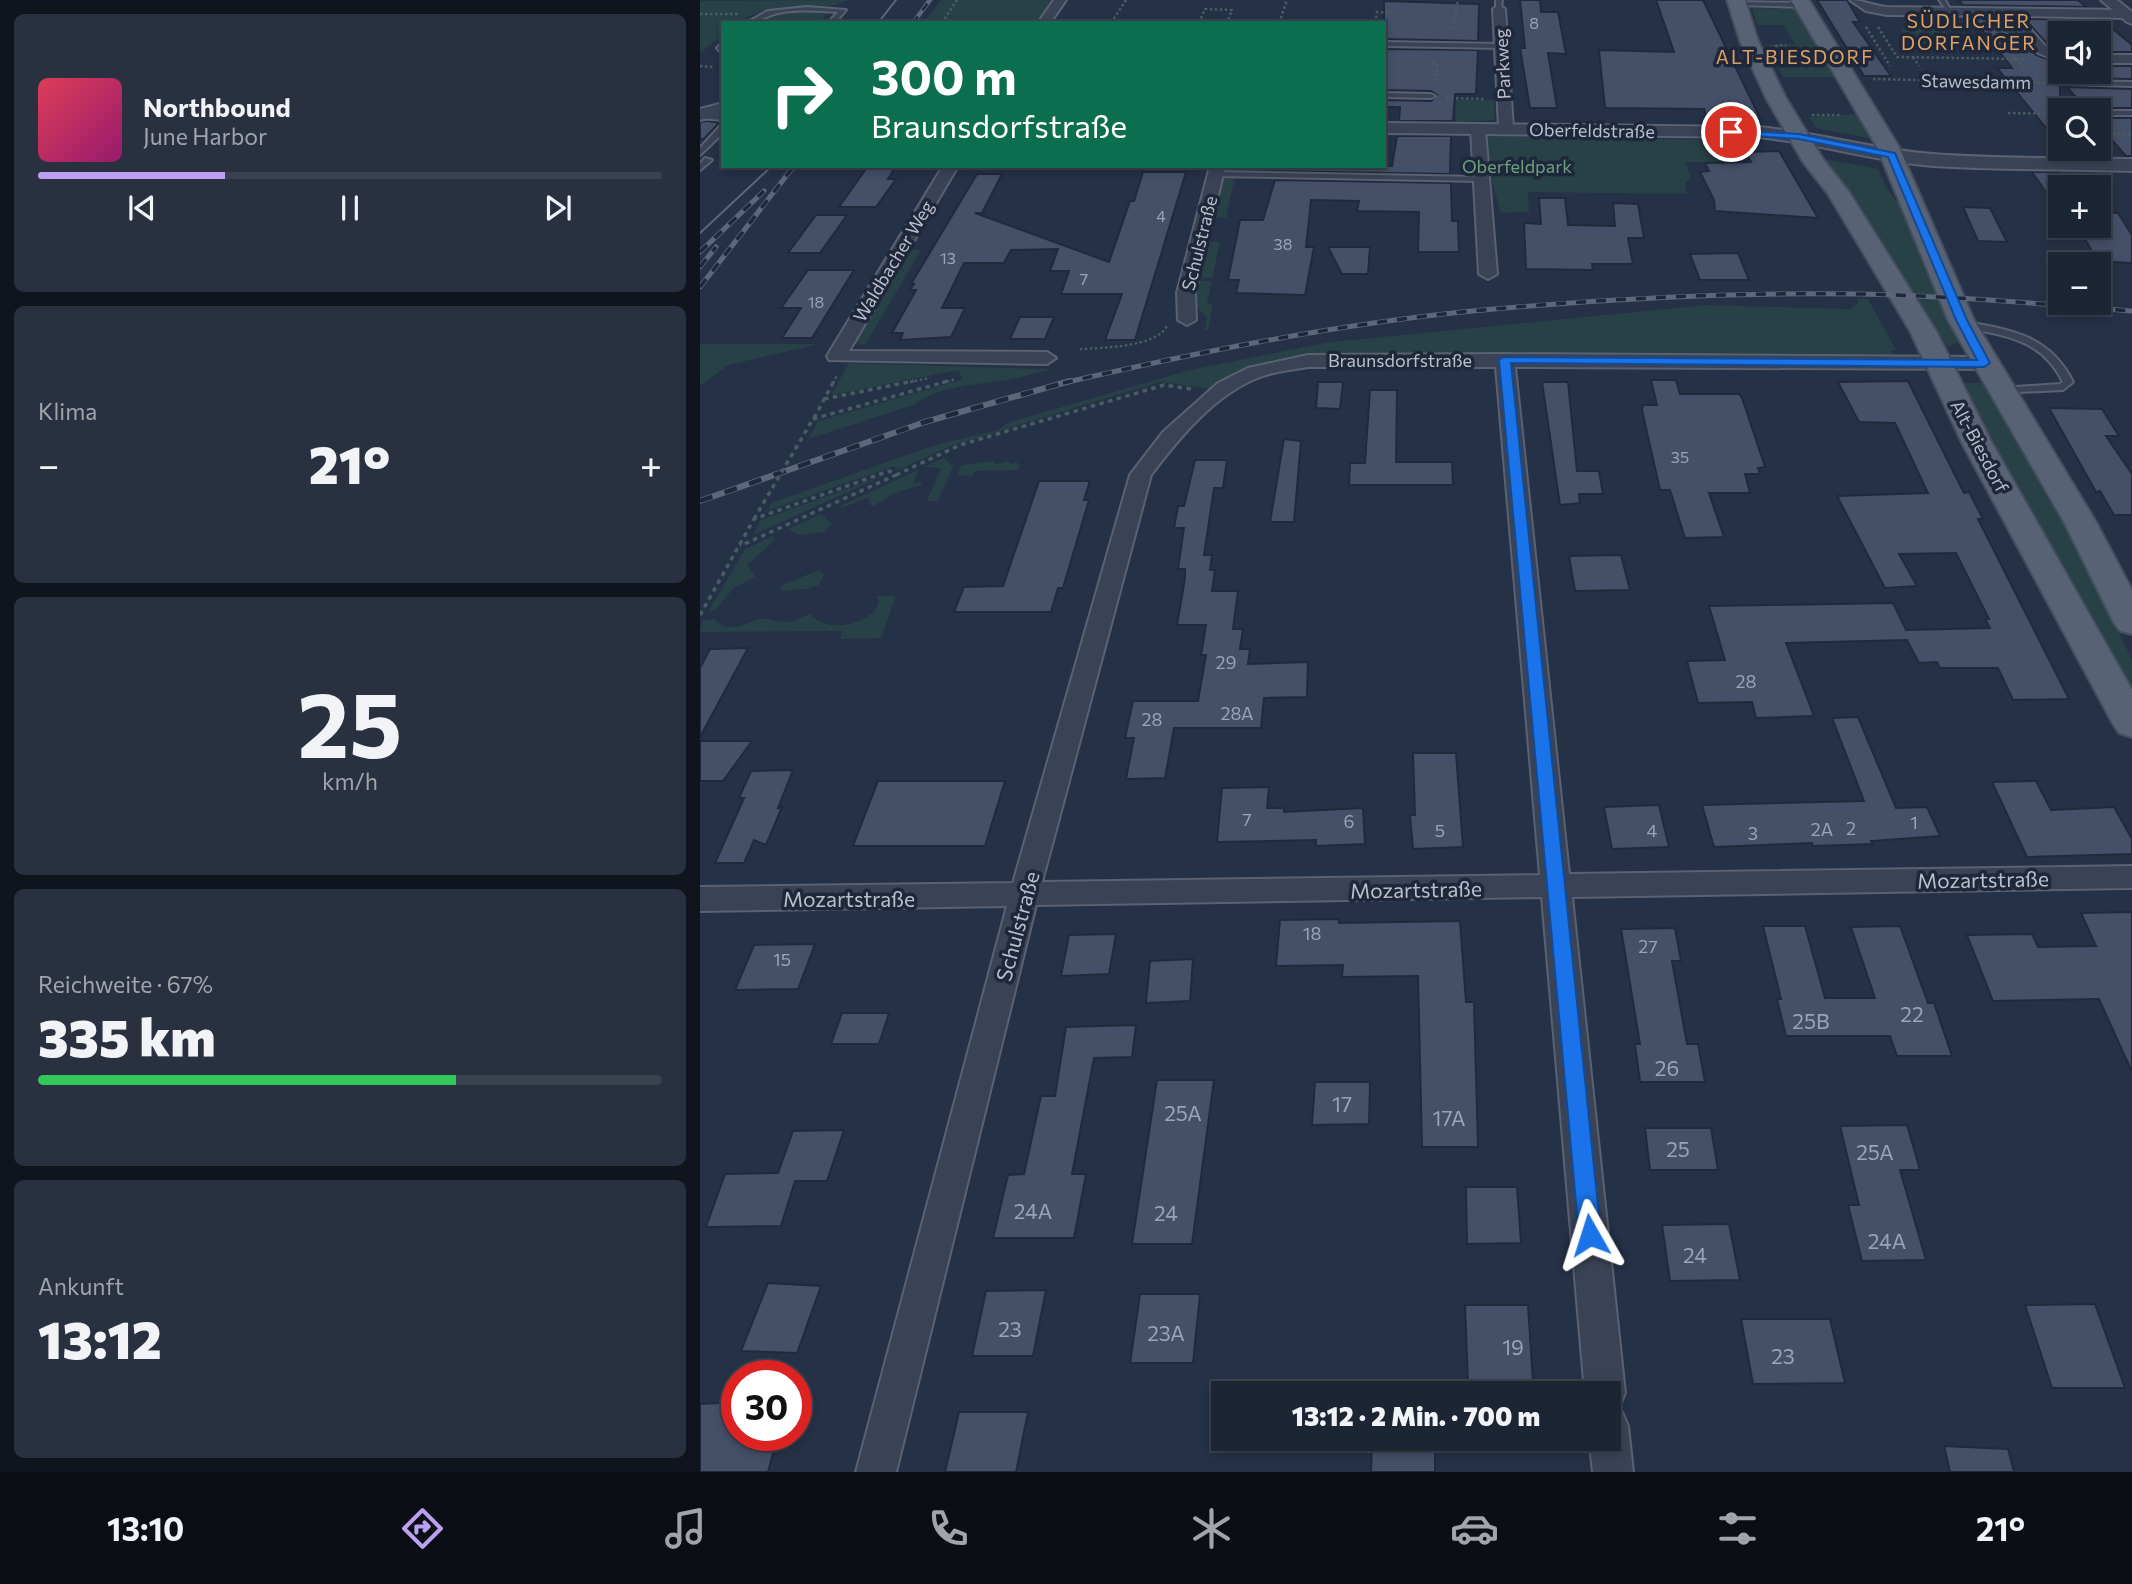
<!DOCTYPE html>
<html lang="de">
<head>
<meta charset="utf-8">
<style>
	body { margin:0; font-family:Commissioner,sans-serif; background:#293140; color:#f1f3f6; height:100vh; display:flex; flex-direction:column; font-size:26px; white-space:nowrap }
	* { box-sizing:border-box; margin:0 }
	p { font-size:23px; color:#a0a5ac }
	.icon { flex:none; width:38px; height:38px; fill:none; stroke:currentColor; stroke-width:2; stroke-linecap:round; stroke-linejoin:round }
	.map { position:relative; flex:1; overflow:hidden }
	.side { display:flex; flex-direction:column; gap:14px; padding:14px; background:#0f141d; width:700px }
	.side>* { flex:none }
	.hud { position:absolute; left:21px; top:21px; width:665px; height:147px; border-radius:0px; box-shadow:0 4px 10px #0003,0 0 0 2px #3a424f; background:#0b6e4f; color:#fff; overflow:hidden }
	.buttons { position:absolute; left:1348px; top:21px; display:grid; gap:14px }
	.buttons a { display:grid; place-items:center; width:63px; height:63px; border-radius:0px; background:#1c2534; box-shadow:0 4px 10px #0003,0 0 0 2px #3a424f; font-size:35px }
	.speed { position:absolute; left:21px; top:1360px; display:flex; gap:14px; font-size:35px; font-weight:700; text-align:center }
	.speed>* { display:grid; place-content:center; width:91px; height:91px; border-radius:50%; background:#1c2534; box-shadow:0 4px 10px #0003,0 0 0 2px #3a424f; line-height:1 }
	.speed .limit { border:10px solid #d22; background:#fff; color:#111 }
	.pin { position:absolute; display:grid; place-items:center; width:60px; height:60px; color:#fff; margin:-30px; border:4px solid #fff; border-radius:50%; box-shadow:0 2px 7px #0007 }
	.me { position:absolute; width:77px; margin:-38px; rotate:354deg; stroke-linejoin:round; filter:drop-shadow(0 0 5px #0008) }
	.turn { display:flex; align-items:center; gap:24px; height:147px; padding:0 35px; font-size:32px }
	.turn .icon { width:91px; height:91px; stroke-width:2.5 }
	.turn b { display:block; font-size:49px; line-height:60px }
	.big { font-size:52px; font-weight:800; line-height:1.1 }
	.side .widget { flex:1; display:flex; flex-direction:column; justify-content:center; gap:10px; min-width:0; padding:0 24px; border-radius:10px; background:#293140 }
	.side .dial { align-items:center; gap:0 }
	.dial b { font-size:91px; line-height:1 }
	.song { display:flex; align-items:center; gap:21px }
	.cover { width:84px; height:84px; border-radius:10px; background:linear-gradient(135deg,hsl(350 70% 55%),hsl(320 70% 35%)) }
	.played { height:7px; border-radius:4px; background:linear-gradient(90deg,#bca0f2 30%,#3a424f 30%) }
	.keys { display:flex; justify-content:space-around; direction:ltr }
	.heat { display:flex; justify-content:space-between; align-items:center; font-size:38px; direction:ltr }
	.charge { height:10px; border-radius:5px; background:linear-gradient(90deg,#34c759 67%,#3a424f 0) }
	.trip { position:absolute; left:511px; top:1381px; width:410px; height:70px; border-radius:0px; background:#1c2534; box-shadow:0 4px 10px #0003,0 0 0 2px #3a424f; font-weight:800; line-height:70px; text-align:center }
	.tabs { display:flex; height:112px; justify-content:space-around; align-items:center; background:#0b0f15; color:#a0a5ac }
	.tabs .icon { width:49px; height:49px }
	.tabs .current { color:#bca0f2 }
	.tabs b { font-size:32px; color:#f1f3f6 }
	main { display:flex; flex:1; min-height:0 }
	.map>svg:first-child { display:block }
</style>
</head>
<body>
<main>
<section class="side">
<div class="widget">
<div class="song"><i class="cover"></i><div><b>Northbound</b><p>June Harbor</p></div></div>
<div class="played"></div>
<div class="keys"><svg class="icon" aria-label="previous" viewBox="0 0 24 24"><path d="M18 5L8 12l10 7zM5 5v14"/></svg><svg class="icon" aria-label="pause" viewBox="0 0 24 24"><path d="M8 5v14M16 5v14"/></svg><svg class="icon" aria-label="next" viewBox="0 0 24 24"><path d="M6 5l10 7-10 7zM19 5v14"/></svg></div>
</div>
<div class="widget"><p>Klima</p>
<div class="heat"><a>−</a><b class="big">21°</b><a>+</a></div>
</div>
<div class="widget dial"><b>25</b><p>km/h</p></div>
<div class="widget"><p>Reichweite · 67%</p><b class="big">335 km</b><div class="charge"></div></div>
<div class="widget"><p>Ankunft</p><b class="big">13:12</b></div>
</section>
<div class="map">
<svg width="1432" height="1472" viewBox="0 0 1432 1472">
	<rect width="100%" height="100%" fill="#253146"/>
	<path fill="#274146" d="M148,0C122,13 92,3 64,11C49,15 40,23 23,23V35L0,53V1Z
		M241,0H351L338,23H224Z
		M1052,8L1096,9L1142,83L1139,84L1135,77H1083L1065,45L1095,44L1083,25H1057Z
		M85,12H119L126,15L119,23H59L69,15Z
		M1224,24L1243,28L1251,41C1236,42 1211,49 1199,36L1203,29Z
		M1141,88L1144,89L1173,139L1116,128L1109,117L1156,114Z
		M755,100H794V120L756,122Z
		M786,136L1024,140L1036,149L1032,150L1038,162H985L991,178L985,183L987,194L828,192L829,212L801,213L789,171Z
		M1125,159L1178,169L1187,189L1202,208L1260,342L1250,346L1239,343Z
		M535,176L526,218L514,217L512,214L521,179Z
		M506,242H520L512,278H497Z
		M208,250H221L165,345L156,343L155,338Z
		M496,281H512L507,304H513L508,330H505L507,318L493,303Z
		M1157,298L1168,299L1196,350L1191,351L1194,357L610,355L547,370L511,389L460,382L253,445L198,470L194,466L67,511L71,503L238,444L298,430L310,422L490,370L631,342L1006,305L1150,309L1158,303Z
		M0,344H120L28,365L0,386Z
		M149,363L340,369H351C337,373 323,377 308,380C275,385 241,385 213,405L108,439L118,421L261,380L262,377L258,371H253L131,395Z
		M1256,383H1282L1356,510L1413,619L1432,660V698Z
		M244,458L253,467L238,501H227L241,468L224,467Z
		M294,461L296,464L308,461L311,464L317,462L319,465L318,470L275,471L272,476L257,475L261,465Z
		M218,470L213,483L221,482V485L195,493L173,506L168,504L170,502L167,498L142,508L140,506Z
		M188,474L53,535L61,520Z
		M122,514L131,524L125,532L100,535L88,529Z
		M73,536L75,540L47,565L55,577L33,589L14,611L8,612L45,549Z
		M119,570L124,574L119,585L106,589L81,591L82,585Z
		M176,596H196L181,638L140,639L142,631L0,632L3,621L14,619C29,635 43,623 60,619C69,618 80,623 89,622C96,620 104,616 110,614C125,634 171,626 179,602Z"/>
	<path fill="#445068" stroke="#212a3c" stroke-width="2" d="M820,0H840L841,12H858L866,54L848,53L857,108H830L820,48H825Z
		M956,0H1003L1060,118L1043,124H1030L1027,119L1007,118L1004,109L905,108L899,50L974,52Z
		M1117,0H1147L1160,22H1153L1191,76H1164Z
		M1259,0H1378L1386,7L1263,5Z
		M684,1L779,4L778,41L684,39Z
		M1273,18L1305,19L1336,55L1360,64V72H1398V66H1432V79L1368,78L1364,83L1360,78V145L1297,68H1312Z
		M1325,19L1402,20L1432,45V52H1398V33H1360V50L1348,45Z
		M684,49L778,50L776,94H755L753,121H699L700,107H684V100L731,101L737,95L731,91L684,90Z
		M1367,87L1432,89V108H1413L1407,112L1410,118H1432V156H1426L1398,124V110H1387Z
		M6,121L23,123L18,124L4,139H0V122Z
		M697,136H751L750,174L578,171L580,166H692Z
		M1079,151L1118,218L1015,211L1014,200L1000,172L1009,171L1005,163L1051,162L1045,152Z
		M168,166H196L188,179H196L176,207H139Z
		M443,172H486L435,340H405L422,294H361L369,271H350L358,249L311,250L304,263H264L242,308H265L251,337L200,340L203,333H192L216,290H210L214,284H211L277,174H302L282,213H275L409,262L430,201H434Z
		M1332,172H1359L1370,187H1360V195H1348Z
		M575,180L751,183L752,221H758L759,252H718L719,212L657,211L659,201L611,200L606,247H614L605,295L536,293L539,280H528L540,220H563Z
		M839,198H865L868,225L915,226L913,203L938,204L944,238H928L933,264H892L893,270L826,269L824,223L841,224Z
		M1263,207L1290,208L1307,242L1278,241Z
		M1398,213H1418L1432,235V263L1398,261L1377,226H1398Z
		M116,215H147L120,253H88Z
		M628,247H670L668,274H642Z
		M1038,253L1049,280H1000L990,254Z
		M108,270H154L112,338H82L101,308H81Z
		M320,317H354L345,339H310Z
		M951,380H976L980,394H1039L1042,398L1065,467L1058,468L1060,474H1045L1050,493H1009L1024,537L985,538L970,490H960L942,410L943,405H957Z
		M1208,381L1264,493L1269,492L1283,519H1278L1369,699L1313,700L1298,668H1240L1237,662L1219,663L1207,640L1086,643L1114,716L1056,718L1052,702L998,703L987,661L1025,660L1009,606L1193,603L1206,630L1290,628L1285,619H1289L1256,553L1199,554L1217,586L1185,588L1137,496L1228,493L1195,423L1159,422L1138,382Z
		M618,382H643L640,409L616,408Z
		M842,382H868L877,471H899L903,494H879L880,503L860,505Z
		M670,390H697L696,462H752L753,485H649L650,463H665Z
		M1349,408L1402,409L1419,436H1406L1432,474V515H1414L1400,491L1396,492Z
		M584,439L601,441L594,522H570Z
		M495,460H527L523,488H514L504,555H512L510,570H515L512,591H538L533,629H543L540,649H550L548,664L608,662L607,697L564,698L561,728H474L465,778L426,779L434,738H425L433,701H498L506,655H501L506,625H477L485,578V569H478L484,528H474L478,506H484Z
		M339,481H390L384,500H389L363,588H358L351,612H254L264,587L303,586Z
		M921,555L930,590L875,591L869,556Z
		M48,648L0,737V668L10,649Z
		M1158,717L1196,808L1227,807L1240,836L1171,841L1173,844L1113,846L1112,843L1014,847L1002,805L1164,801L1132,718Z
		M0,741H52L23,781H0Z
		M713,753H756L763,847L713,849L710,815H715Z
		M93,770L78,808L82,807L66,845L54,840L44,863H15L44,798H39L51,771Z
		M178,781H305L285,846H153Z
		M1336,781L1351,810L1414,807L1432,839V854L1327,857L1292,782Z
		M569,787L567,808H584V812L663,808L665,844L616,846V840L517,842L522,788Z
		M959,805L969,847L912,849L904,807Z
		M1432,912V1072L1399,999L1293,1001L1267,935L1332,934L1338,947L1396,946L1381,913Z
		M639,919V923L760,921L766,1002H774L778,1147H722L718,976L642,977L643,965L576,966L580,920Z
		M1063,926H1105L1125,998H1175L1151,927L1200,926L1228,1003H1234L1252,1056H1197L1190,1036H1086L1077,999H1081Z
		M975,928L981,961H972L987,1044H998L1005,1082H940L935,1044H940L921,929Z
		M416,934L409,974L361,976L369,935Z
		M115,944L98,989L35,990L54,945Z
		M493,959L490,1001L446,1003L450,961Z
		M142,1013H189L179,1044H131Z
		M436,1025L432,1057L394,1058L372,1174H386L374,1238H293L308,1175L324,1174L341,1096H355L366,1027Z
		M457,1080H514L492,1244H432Z
		M615,1082H670L669,1124L612,1125Z
		M1207,1125L1220,1170H1200L1226,1260L1162,1261L1148,1205H1159L1140,1126Z
		M945,1128H1011L1018,1170H950Z
		M144,1130L127,1181H95L81,1226L6,1227L25,1174L78,1173L93,1131Z
		M766,1187H817L821,1243L767,1244Z
		M1029,1224L1040,1280L970,1281L962,1225Z
		M68,1283L121,1286L97,1353L41,1351Z
		M346,1290L333,1356H272L286,1291Z
		M440,1294H500L493,1363H430Z
		M1395,1304L1425,1388H1352L1325,1305Z
		M765,1305H828L833,1383L768,1384Z
		M1041,1319H1130L1145,1383L1053,1384Z
		M37,1402V1435H78L68,1472H0V1404Z
		M259,1412H328L316,1472H245Z
		M672,1444L735,1446V1472H671Z
		M1244,1446L1308,1449L1314,1472H1250Z"/>
	<g fill="none" stroke-linecap="round" stroke-linejoin="round">
		<defs>
			<path id="service" d="M796,0H802L801,10L796,9Z
				M1239,0H1245L1250,9H1246Z
				M1038,2L1103,3L1106,5L1103,7L1036,5Z
				M107,7L146,10L135,23H128L138,12C118,11 98,9 79,13C67,15 58,23 46,23L68,11Z
				M23,42V55L17,48Z
				M684,42L802,44L805,46L802,48L684,46Z
				M1368,81L1432,82V86L1366,84Z
				M684,93L731,94L735,96L731,98L684,97Z
				M1413,111H1432V115H1410L1409,113Z
				M0,114L23,116V120L0,118Z
				M20,126H23V133L0,155V148Z
				M5,158L12,160L0,170V164Z
				M517,172L780,177L784,179L780,181L514,176L513,174Z
				M1264,322C1311,329 1350,336 1373,382L1363,390L1297,393L1296,391L1301,388L1360,384L1363,382C1340,337 1304,336 1261,327V323Z"/>
			<path id="minor" d="M354,0H366L350,23H338Z
				M1150,0C1164,0 1173,6 1187,7L1425,10L1431,14L1425,18L1319,16L1346,47L1360,53V62L1338,53L1306,16L1187,15L1166,11Z
				M799,5L805,9L813,128L806,132L799,128L793,9Z
				M1398,55H1432V63H1398Z
				M778,125L785,129L797,274L788,279L779,274L771,129Z
				M243,166H258L149,351L347,352L356,358L347,364L129,360L127,356Z
				M510,166H525L495,293L496,320L487,325L478,320L477,293Z
				M805,354L1285,357L1294,363L1285,369L815,367L869,874L1432,866V888L872,897L925,1393L919,1407L915,1409L922,1412L928,1426L933,1472H893L889,1438H908V1393H885L842,897L336,905L196,1472H156L307,906L0,911V887L313,883L430,475L463,432L518,383L548,368L608,355ZM608,367H796L840,875L342,882L451,475C479,438 515,394 560,377C575,371 592,370 608,367Z"/>
			<path id="tertiary" d="M1401,0H1417L1432,12V24L1427,22Z
				M23,103V114L0,120V109Z
				M684,123L1058,127C1117,132 1174,150 1233,154C1299,159 1366,158 1432,159V171C1366,169 1299,170 1233,166C1174,161 1117,143 1058,137L684,133Z"/>
			<path id="primary" d="M1027,0H1045L1058,41L1086,98L1123,159L1149,192L1236,331L1292,443L1432,690V737L1419,733L1413,724L1262,443L1210,331L1128,194L1103,162L1066,98L1040,41Z
				M1091,0H1109L1199,147L1274,320L1396,522L1432,590V634L1420,631L1414,623L1364,522L1248,320L1177,147Z"/>
		</defs>
		<use href="#service" stroke="#596172" stroke-width="4"/>
		<use href="#minor" stroke="#596172" stroke-width="4"/>
		<use href="#tertiary" stroke="#596172" stroke-width="4"/>
		<use href="#primary" stroke="#444c5e" stroke-width="4"/>
		<path stroke="#465e62" stroke-width="2.5" stroke-dasharray="2.5 2.5" stroke-linecap="butt" d="M0,14H38
			M242,23L257,0
			M411,23L426,0
			M499,23L505,9L532,10L527,23
			M579,23L587,0
			M675,23L677,12L696,13
			M1166,27L1190,66
			M1178,27L1197,57L1324,59
			M753,29L758,0
			M1075,46L1086,45
			M1077,51L1087,53L1094,65
			M1213,57L1219,66
			M1315,58L1323,67
			M733,63H737L736,81
			M0,66L13,67
			M1173,79L1353,83
			M746,98L786,99
			M1382,100L1390,108
			M1308,113L1360,114
			M1112,115H1142
			M1398,134H1432
			M380,349C401,348 457,347 467,326
			M133,383L138,374
			M205,383L230,378
			M242,383L256,379"/>
		<path stroke="#465e62" stroke-width="3.5" stroke-dasharray="4.5 4.5" stroke-linecap="butt" d="M124,399L214,381
			M114,418L134,381
			M113,419L248,381
			M196,475L260,445L464,385L491,389
			M0,615L54,519L189,471L196,475L40,546"/>
		<use href="#service" fill="#3a4355" fill-rule="evenodd"/>
		<use href="#minor" fill="#3a4355" fill-rule="evenodd"/>
		<use href="#tertiary" fill="#3a4355" fill-rule="evenodd"/>
		<use href="#primary" fill="#586275" fill-rule="evenodd"/>
		<path stroke="#5c677c" stroke-width="2" d="M178,23L196,0
			M0,233L72,166"/>
		<defs>
			<path id="rail-far2" d="M213,23L230,0"/>
			<path id="rail-far1" d="M0,252L64,191
				M0,267L16,247
				M0,287L94,166
				M363,383C495,353 627,326 762,312C895,299 1028,292 1162,294C1252,296 1342,304 1432,311"/>
			<path id="rail" d="M0,501L225,422L370,381"/>
		</defs>
		<use href="#rail-far2" stroke="#5c677c" stroke-width="4.5"/>
		<use href="#rail-far1" stroke="#5c677c" stroke-width="5"/>
		<use href="#rail" stroke="#5c677c" stroke-width="6"/>
		<use href="#rail-far2" stroke="#1f283a" stroke-width="2.5" stroke-dasharray="8" stroke-linecap="butt"/>
		<use href="#rail-far1" stroke="#1f283a" stroke-width="3.5" stroke-dasharray="10" stroke-linecap="butt"/>
		<use href="#rail" stroke="#1f283a" stroke-width="4.5" stroke-dasharray="13" stroke-linecap="butt"/>
		<path stroke="#465e62" stroke-width="3.5" stroke-dasharray="4.5 4.5" stroke-linecap="butt" d="M54,519L113,419"/>
	</g>
	<path fill="#1a73e8" stroke="#114b97" stroke-width="2" d="M1031,130L1099,134L1195,153L1267,320L1290,363L1284,367L811,363L901,1235L897,1242L890,1245L882,1242L879,1235L799,360L804,357L1277,360L1256,320L1188,157L1099,139L1028,134Z"/>
	<g text-anchor="middle" dominant-baseline="central" stroke-width="7" stroke-linejoin="round" paint-order="stroke">
		<g font-size="16" fill="#9ba3b4">
			<text x="834" y="22">8</text>
			<text x="461" y="215">4</text>
			<text x="583" y="243">38</text>
			<text x="248" y="257">13</text>
			<text x="384" y="278">7</text>
			<text x="116" y="301">18</text>
			<text x="980" y="456">35</text>
		</g>
		<g font-size="18" fill="#b8bfce" stroke="#1f283a">
			<text transform="translate(802 64) rotate(-93)">Parkweg</text>
			<text transform="translate(1276 81) rotate(1)">Stawesdamm</text>
			<text transform="translate(892 130) rotate(1)">Oberfeldstraße</text>
			<text transform="translate(499 243) rotate(-76)">Schulstraße</text>
			<text transform="translate(193 261) rotate(-59)">Waldbacher Weg</text>
			<text x="700" y="360">Braunsdorfstraße</text>
			<text transform="translate(1280 446) rotate(62)">Alt-Biesdorf</text>
		</g>
		<g font-size="18" fill="#6da17d" stroke="#1f283a">
			<text x="817" y="166">Oberfeldpark</text>
		</g>
		<g font-size="18" fill="#9ba3b4">
			<text x="526" y="662">29</text>
			<text x="1046" y="681">28</text>
			<text x="537" y="713">28A</text>
			<text x="452" y="719">28</text>
			<text x="547" y="819">7</text>
			<text x="649" y="821">6</text>
			<text x="1214" y="822">1</text>
			<text x="1151" y="828">2</text>
			<text x="1122" y="829">2A</text>
			<text x="740" y="830">5</text>
			<text x="952" y="830">4</text>
			<text x="1053" y="833">3</text>
			<text x="612" y="933">18</text>
			<text x="948" y="946">27</text>
			<text x="82" y="959">15</text>
		</g>
		<g font-size="19" letter-spacing="2" fill="#dfa162" stroke="#1f283a">
			<text x="1269" y="20">SÜDLICHER<tspan x="1269" dy="22">DORFANGER</tspan></text>
			<text x="1095" y="56">ALT-BIESDORF</text>
		</g>
		<g font-size="21" fill="#b8bfce" stroke="#1f283a">
			<text transform="translate(1283 879) rotate(-1)">Mozartstraße</text>
			<text transform="translate(716 889) rotate(-1)">Mozartstraße</text>
			<text x="149" y="898">Mozartstraße</text>
			<text transform="translate(317 926) rotate(-75)">Schulstraße</text>
		</g>
		<g font-size="21" fill="#9ba3b4">
			<text x="1212" y="1013">22</text>
			<text x="1111" y="1020">25B</text>
			<text x="967" y="1067">26</text>
			<text x="642" y="1103">17</text>
			<text x="483" y="1112">25A</text>
			<text x="749" y="1117">17A</text>
			<text x="978" y="1148">25</text>
			<text x="1175" y="1151">25A</text>
			<text x="333" y="1210">24A</text>
			<text x="466" y="1212">24</text>
			<text x="1187" y="1240">24A</text>
			<text x="995" y="1254">24</text>
			<text x="310" y="1328">23</text>
			<text x="466" y="1332">23A</text>
			<text x="813" y="1346">19</text>
			<text x="1083" y="1355">23</text>
		</g>
	</g>
</svg>
<div class="buttons">
<a><svg class="icon" aria-label="sound" viewBox="0 0 24 24"><path d="M4 9h4l5-4v14l-5-4H4zM17 9q2 3 0 6"/></svg></a>
<a><svg class="icon" aria-label="search" viewBox="0 0 24 24"><circle cx="10" cy="10" r="6"/><path d="M15 15l6 6"/></svg></a>
<a>+</a>
<a>−</a>
</div>
<div class="speed"><div class="limit">30</div></div>
<div class="pin" style="left:1031px;top:132px;background:#d93025"><svg class="icon" aria-label="arrive" viewBox="0 0 24 24"><path d="M6 21V4h12l-3 4 3 4H6"/></svg></div>
<svg class="me" style="left:890px;top:1235px" viewBox="-20 -20 40 40"><path d="M0-17L14 15 0 8-14 15z" fill="#1a73e8" stroke="#fff" stroke-width="4"/></svg>
<div class="trip">13:12 · 2 Min. · 700 m</div>
<div class="hud">
<div class="turn"><svg class="icon" aria-label="right" viewBox="0 0 24 24"><path d="M7 20v-9h11M14 6l5 5-5 5"/></svg><div><b>300 m</b>Braunsdorfstraße</div></div>
</div>
</div>
</main>
<nav class="tabs">
<b>13:10</b>
<svg class="icon current" aria-label="directions" viewBox="0 0 24 24"><path d="M12 3l9 9-9 9-9-9zM9 14v-3h6M13 9l2 2-2 2"/></svg>
<svg class="icon" aria-label="music" viewBox="0 0 24 24"><path d="M9 18V5l10-2v13"/><circle cx="6" cy="18" r="3"/><circle cx="16" cy="16" r="3"/></svg>
<svg class="icon" aria-label="phone" viewBox="0 0 24 24"><path d="M5 4h4l2 5-3 2q2 4 5 5l2-3 5 2v4C11 20 4 13 5 4z"/></svg>
<svg class="icon" aria-label="climate" viewBox="0 0 24 24"><path d="M12 3v18M4 7l16 10M4 17L20 7"/></svg>
<svg class="icon" aria-label="car" viewBox="0 0 24 24"><path d="M5 17H2v-5l4-1 3-4h7l3 4 3 1v5h-3M9 17h6M6 11h13"/><circle cx="7" cy="17" r="2"/><circle cx="17" cy="17" r="2"/></svg>
<svg class="icon" aria-label="filters" viewBox="0 0 24 24"><path d="M4 7h16M4 17h16"/><circle cx="9" cy="7" r="2"/><circle cx="15" cy="17" r="2"/></svg>
<b>21°</b>
</nav>
</body>
</html>
